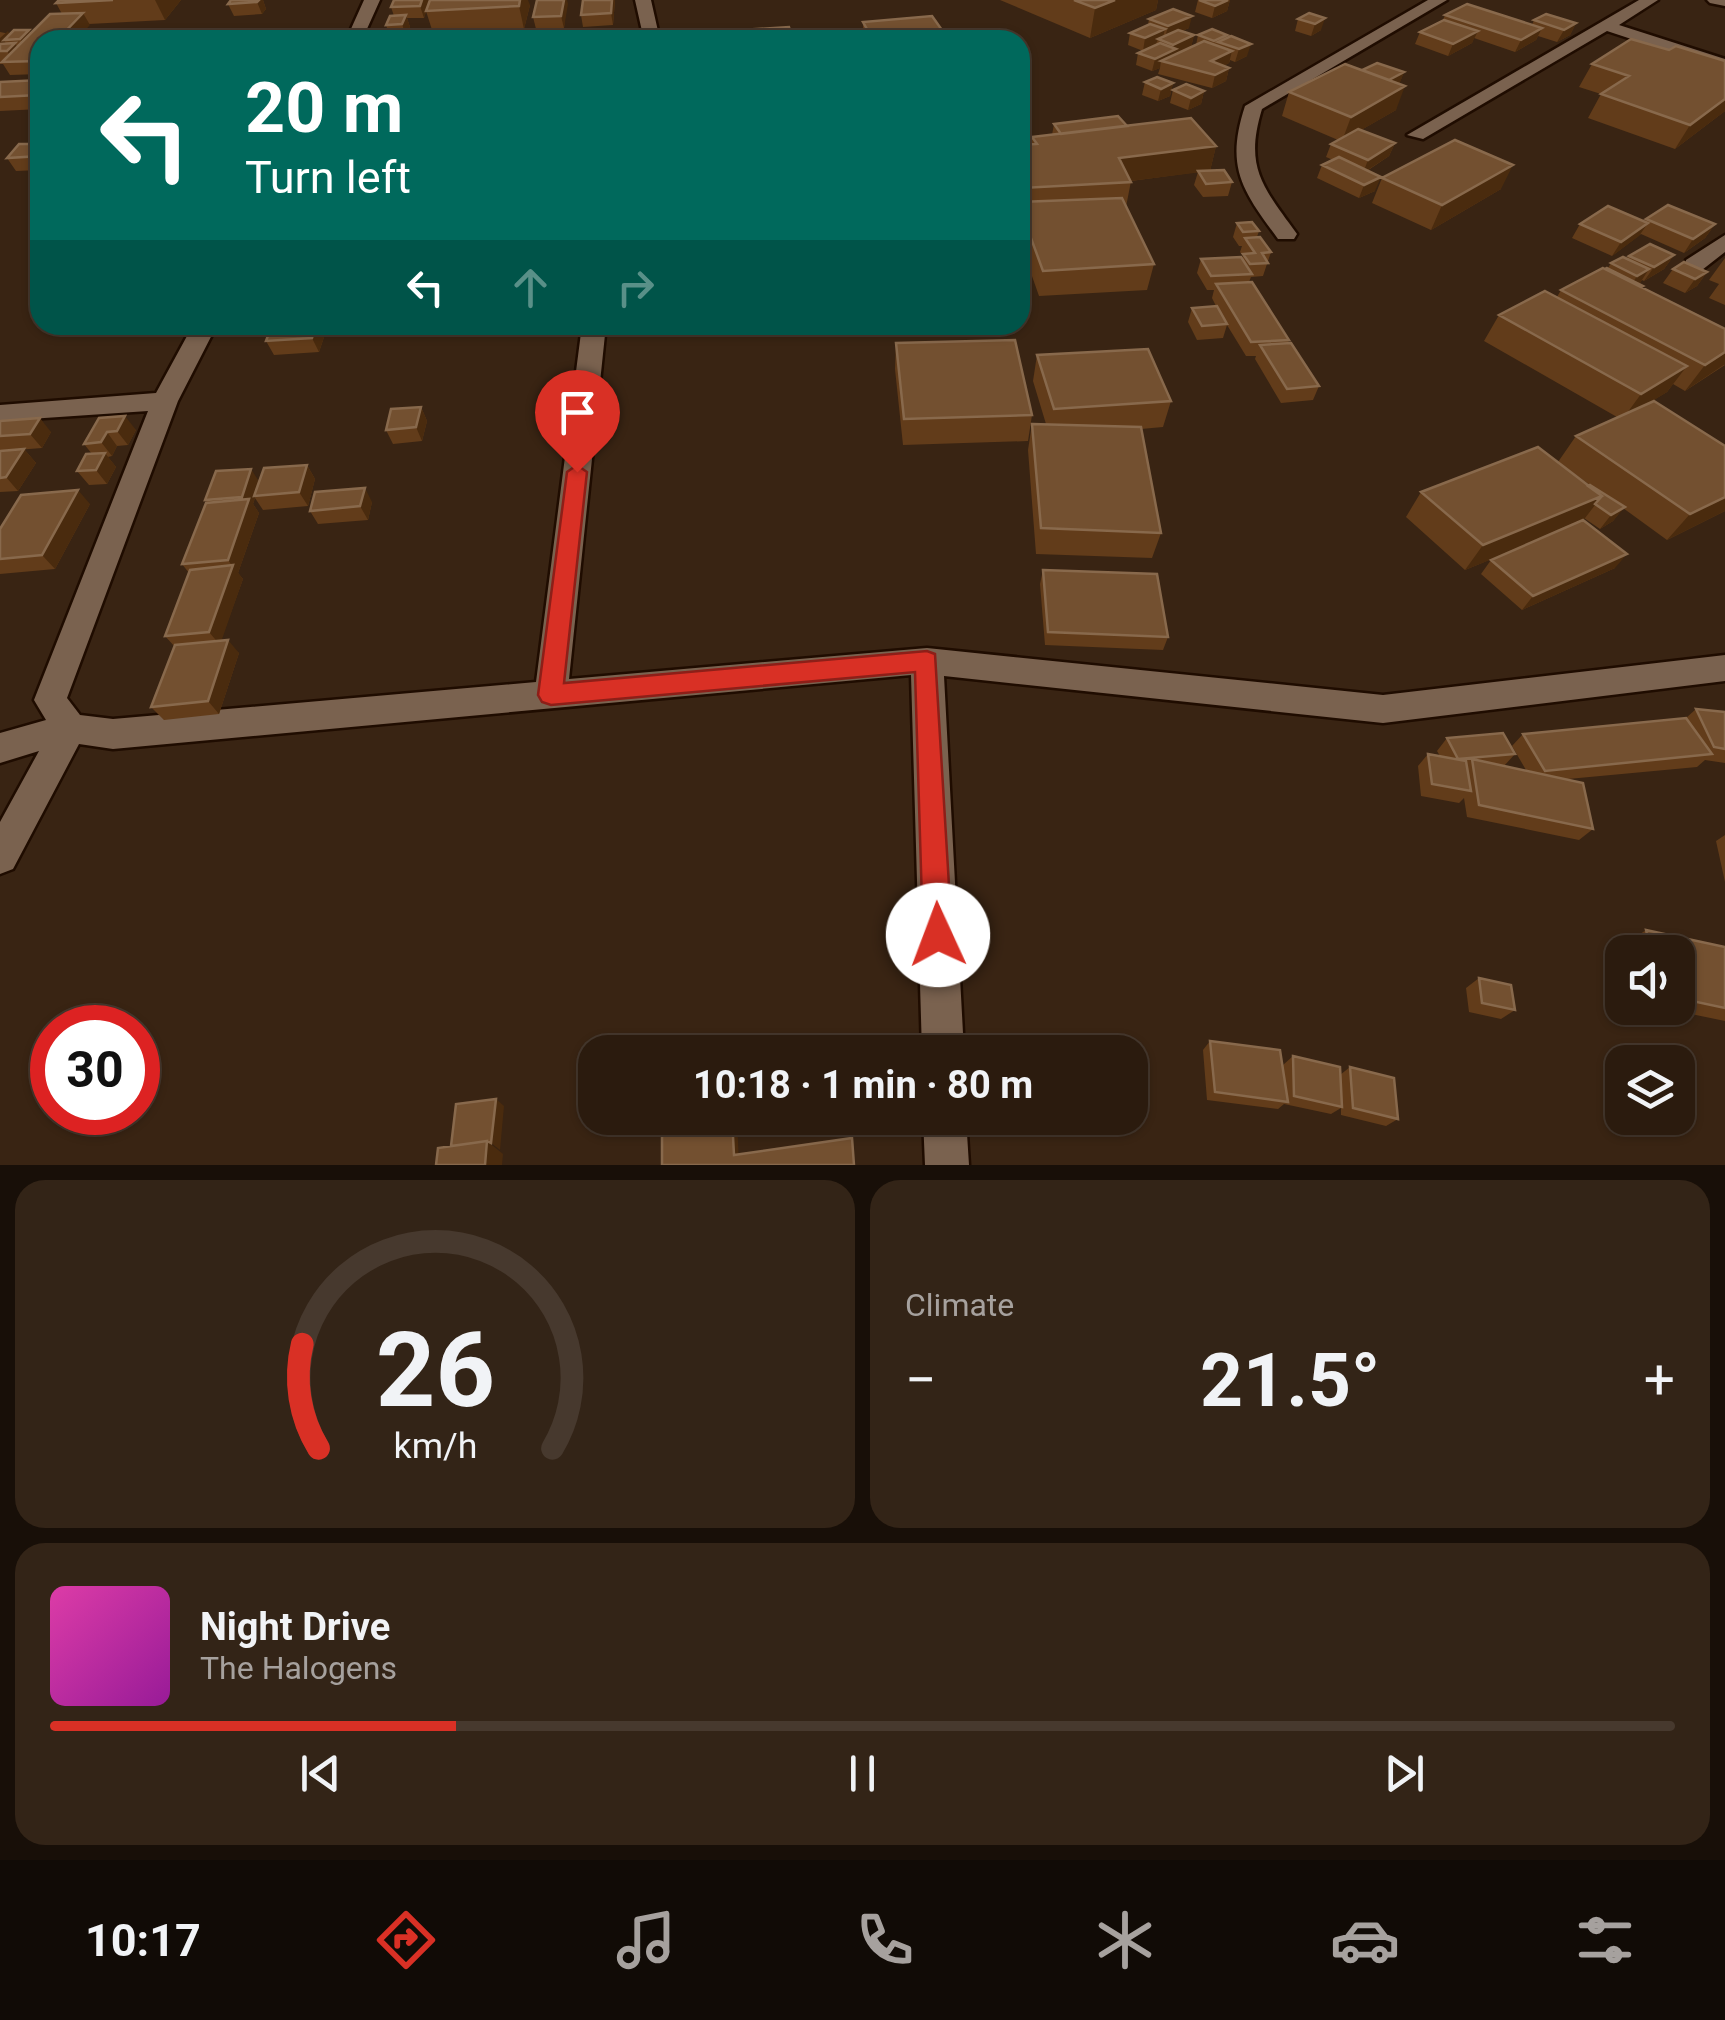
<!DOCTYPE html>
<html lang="en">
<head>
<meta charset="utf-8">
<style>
	body { margin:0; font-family:Roboto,sans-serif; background:#332417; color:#f1f3f6; height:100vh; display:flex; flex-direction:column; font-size:38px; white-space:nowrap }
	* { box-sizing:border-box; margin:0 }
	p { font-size:32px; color:#a6a19e }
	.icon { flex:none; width:55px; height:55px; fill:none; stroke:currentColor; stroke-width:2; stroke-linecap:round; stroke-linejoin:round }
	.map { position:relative; height:1165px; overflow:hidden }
	.sheet { display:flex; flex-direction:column; gap:15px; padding:15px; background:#180f08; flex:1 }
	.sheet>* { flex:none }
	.hud { position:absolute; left:30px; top:30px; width:1000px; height:305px; border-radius:30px; box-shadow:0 2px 8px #0004,0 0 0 2px #47392e; background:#00695c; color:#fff; overflow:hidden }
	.fabs { position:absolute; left:1605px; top:935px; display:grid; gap:20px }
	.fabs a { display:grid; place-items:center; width:90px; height:90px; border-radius:20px; background:#2b1b0e; box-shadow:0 2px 8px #0004,0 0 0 2px #47392e; font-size:50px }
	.speed { position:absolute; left:30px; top:1005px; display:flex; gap:20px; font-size:50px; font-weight:700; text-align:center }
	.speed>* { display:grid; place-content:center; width:130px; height:130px; border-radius:50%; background:#2b1b0e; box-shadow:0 2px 8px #0004,0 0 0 2px #47392e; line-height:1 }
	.speed .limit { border:15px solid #d22; background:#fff; color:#111 }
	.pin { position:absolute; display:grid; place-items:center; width:85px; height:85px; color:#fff; margin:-102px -42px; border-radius:50% 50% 50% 0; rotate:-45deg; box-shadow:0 0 10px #0007 }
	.pin .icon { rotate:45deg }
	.me { position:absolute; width:110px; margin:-55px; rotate:358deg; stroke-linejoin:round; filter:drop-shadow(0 0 8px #0008) }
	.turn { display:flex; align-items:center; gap:35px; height:210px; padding:0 50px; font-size:45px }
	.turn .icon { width:130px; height:130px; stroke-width:2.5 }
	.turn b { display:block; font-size:70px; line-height:85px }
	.lanes { display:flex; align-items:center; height:95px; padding:0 50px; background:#0003; justify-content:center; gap:50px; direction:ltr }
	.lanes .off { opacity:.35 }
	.big { font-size:75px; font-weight:700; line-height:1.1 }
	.sheet .widget { flex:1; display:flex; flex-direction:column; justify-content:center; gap:15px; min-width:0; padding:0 35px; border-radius:30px; background:#332417 }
	.sheet .dial { align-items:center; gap:0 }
	.dial svg { height:260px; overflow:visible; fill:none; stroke:#47392e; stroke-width:7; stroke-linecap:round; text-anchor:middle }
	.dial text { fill:#f1f3f6; stroke:none }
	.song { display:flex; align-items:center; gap:30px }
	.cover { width:120px; height:120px; border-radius:15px; background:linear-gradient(135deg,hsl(320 70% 55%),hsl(300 70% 35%)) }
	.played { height:10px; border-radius:5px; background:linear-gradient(90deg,#d93025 25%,#47392e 25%) }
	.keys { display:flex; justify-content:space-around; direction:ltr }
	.heat { display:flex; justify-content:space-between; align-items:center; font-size:55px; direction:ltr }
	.sheet .tiles { flex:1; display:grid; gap:15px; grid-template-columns:1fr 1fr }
	.widget:last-child { grid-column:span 2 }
	.trip { position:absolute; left:578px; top:1035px; width:570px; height:100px; border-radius:30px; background:#2b1b0e; box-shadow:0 2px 8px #0004,0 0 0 2px #47392e; font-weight:700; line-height:100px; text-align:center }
	.tab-bar { display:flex; height:160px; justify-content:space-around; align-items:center; background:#110b06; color:#a6a19e }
	.tab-bar .icon { width:70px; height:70px }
	.tab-bar .on { color:#d93025 }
	.tab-bar b { font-size:45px; color:#f1f3f6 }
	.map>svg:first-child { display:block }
</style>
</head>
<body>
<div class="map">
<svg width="1725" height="1165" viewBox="0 0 1725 1165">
	<rect width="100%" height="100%" fill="#392413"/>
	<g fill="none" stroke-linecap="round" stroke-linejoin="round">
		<defs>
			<path id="minor" d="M364,0H380L362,40H346Z
				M635,0H651L660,40H644Z
				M1428,0H1447L1262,109C1244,168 1263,187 1297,234L1294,239H1278C1242,190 1225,167 1245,106Z
				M1639,0H1658L1619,25L1725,59V70L1607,31L1423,139L1407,135Z
				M1707,0H1725V6L1710,3Z
				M1725,235V252L1702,270H1686V260Z
				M193,325H217L178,401L67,698L80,715L113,719L536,682L582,325H606L569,679L927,648L1383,695L1725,655V681L1383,723L944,676L964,1052H922L911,675L113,749L79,744L13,869L0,874V822L39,751L0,763V733L46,720L34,700L148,411L0,421V405L156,393Z
				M923,1118H966L969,1165H925Z"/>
		</defs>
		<use href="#minor" stroke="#1f0c00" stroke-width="5"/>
		<use href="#minor" fill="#7a624f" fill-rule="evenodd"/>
	</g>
	<path fill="#623c1a" d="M59,0H181L165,20L89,24L76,40H40V74L10,75L3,64H0V32L10,34L29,30L31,34L62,14L56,3Z
		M263,0L266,9L262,14L234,16L228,4Z
		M428,0L429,3L530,5L524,29L433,33L426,11L424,18H407L410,27L406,36L390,37L386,25L394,16L391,7Z
		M537,0H567L564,28L536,29L533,17Z
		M583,0H615L613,25L583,27L581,15Z
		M1000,0H1158L1156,10L1090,38Z
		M1198,0H1230L1227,11L1212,18L1195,12Z
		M1309,13L1321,30L1311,36L1295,31L1298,19Z
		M1445,15L1532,25L1534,20L1576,23L1570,35L1557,42L1538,36L1536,40L1515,52L1474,38L1472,43L1448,56L1415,44L1420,32L1443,20Z
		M1149,19L1189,28L1182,31L1194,35L1191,47L1196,45L1198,35H1227V38L1247,56L1235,62L1230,60L1229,63L1223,66L1229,68L1226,81L1212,88L1158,74L1160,68L1152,71L1136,65L1138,53L1143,51L1128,45L1130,33L1148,25Z
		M863,22L949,40H863Z
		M1669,50L1725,61V111L1675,149L1588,118L1601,94L1579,87L1592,64Z
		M1362,70L1404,72L1399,84L1396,110L1361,130L1395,143L1389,156L1367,171L1375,191L1359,198L1317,178L1322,165L1333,160L1326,157L1331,144L1338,140L1282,116L1289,92Z
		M40,80V109L0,111V82Z
		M1145,82L1173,83L1170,96L1158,101L1142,95Z
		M1173,90L1204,91L1201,104L1188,110L1170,103Z
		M1054,124L1127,126L1216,146L1210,171L1232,182L1228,196L1203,197L1194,185L1198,172L1131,181L1126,207L1154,264L1147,290L1039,296L1020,242V145L1031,144L1032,137L1052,135Z
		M40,144V170L16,171L7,158Z
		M1382,178L1501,189L1431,230L1372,203Z
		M1646,219L1715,224L1705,238L1684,253L1641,234L1612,256L1572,238L1580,224L1645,221Z
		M1237,223L1259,231L1257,237L1271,252L1263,276L1251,277L1249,282L1289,340L1288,343L1319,386L1313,400L1281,403L1255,359L1256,356H1246L1227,325L1223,338L1197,340L1188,322L1192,308L1216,306L1212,298L1214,290H1207L1197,273L1201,259L1242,258L1243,256L1240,252L1242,246H1239L1233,237Z
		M1674,255L1664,269L1644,281L1642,280L1639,284L1725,365L1685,391L1673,384L1667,392L1650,402L1725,446V511L1667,540L1623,508L1613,521L1600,529L1584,518L1582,521L1615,568L1522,610L1481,574L1491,560L1545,537L1465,570L1406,517L1421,492L1590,485L1558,462L1576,436L1617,417L1484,341L1499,315L1557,297L1561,290L1608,268L1611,263L1627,258L1629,256Z
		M1725,258V305L1709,298L1719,284L1709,280Z
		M1673,269L1707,272L1697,286L1685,293L1663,283Z
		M272,325H360L359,328L331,331L328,325L319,352L274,355L266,341Z
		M896,343L1032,415L1028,441L903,445L895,369Z
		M1037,355L1171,401L1163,427L1141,429L1161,533L1152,558L1036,554L1028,450L1032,424H1046L1033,381Z
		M421,407L427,421L422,441L393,444L386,430Z
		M99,418L136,430L128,445L117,446L112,456L108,457L116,467L107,484L89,485L77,471L92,454L84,444Z
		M0,421L51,432L42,448L16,450L24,449L36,463L18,491L0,492Z
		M307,465L315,479L308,506L263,510L255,498L253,504L259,513L238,573L243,579L221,640L239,653L219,714L164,720L151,707L175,647L165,636L189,573L182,564L208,503L205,500Z
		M372,502L368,520L318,524L310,511Z
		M90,504L55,569L0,574V529Z
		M1043,570L1168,637L1163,650L1045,645L1040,584Z
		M1696,709L1725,712V763L1705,760L1697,767L1568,779L1593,829L1579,840L1467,817L1464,798L1459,803L1421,796L1418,766L1428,754L1440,756L1437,751L1447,738L1515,754L1504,766L1526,770L1512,746L1523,734L1686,718Z
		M1725,835V882L1716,841Z
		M1646,930L1725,947V1021L1662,1008H1678V952H1632L1630,941Z
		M1479,978L1515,1010L1501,1019L1469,1012L1466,988Z
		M1210,1041L1283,1065L1293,1056L1340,1075L1350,1067L1398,1119L1386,1126L1341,1115V1108L1331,1114L1284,1104L1278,1109L1207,1100L1203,1050Z"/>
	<path fill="#4a2b0e" d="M155,0H181L165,20Z
		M259,0H263L266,9L262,14L257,2Z
		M422,0H428L429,4L424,18L420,6Z
		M520,0H528L530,5L524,29L519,6Z
		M564,0H567L568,4L564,28L561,16Z
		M612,0H615L613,25L611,13Z
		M1115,0H1158L1156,10L1090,38L1095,8Z
		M1230,0L1227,11L1212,18L1215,6Z
		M83,13L90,25L76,40H57Z
		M406,15L410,27L406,36L402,24Z
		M1192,16L1189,28L1165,38L1168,26Z
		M1325,18L1321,30L1311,36L1315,24Z
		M1576,23L1570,35L1557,42L1564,30Z
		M1542,28L1536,40L1515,52L1521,40Z
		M1165,29L1162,41L1158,39L1156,44L1143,51L1145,38Z
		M29,30L36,42L27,52L20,39Z
		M232,30L236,40H225Z
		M8,31L13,40H4L9,49L15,43L22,55L15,63L7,51L0,45V38Z
		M1478,31L1472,43L1448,56L1453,44Z
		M1194,35L1191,48L1161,61L1160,68L1152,71L1155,59L1172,51L1173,45Z
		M1251,44L1247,56L1235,62L1239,49Z
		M1232,51L1229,63L1208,74L1211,61Z
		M1229,68L1226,81L1212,88L1215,75Z
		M1404,72L1399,85L1386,82Z
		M1173,83L1170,96L1158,101L1161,89Z
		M1405,86L1396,110L1342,141L1351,117Z
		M1204,91L1201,104L1188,110L1191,98Z
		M1725,99V111L1675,149L1690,125Z
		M1395,143L1389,156L1363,173L1368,160Z
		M1216,146L1210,171L1114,183L1119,158Z
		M1513,165L1501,189L1431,230L1442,205Z
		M1381,177L1375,191L1359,198L1364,185Z
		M1648,223L1639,236L1612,256L1621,242Z
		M1715,224L1705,238L1684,253L1693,239Z
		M1674,255L1664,269L1644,281L1654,267Z
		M1649,269L1640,283L1628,290L1637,276Z
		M1707,272L1697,286L1685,293L1695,279Z
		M316,325H328L319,352L312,338Z
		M1725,352V364L1685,391L1705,365Z
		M1687,366L1667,392L1622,420L1641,394Z
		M421,407L427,421L422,441L416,427Z
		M125,416L136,430L128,445L117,431Z
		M40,418L51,432L42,448L30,434Z
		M107,432L117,446L112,456L101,442Z
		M24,449L36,463L18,491L6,477Z
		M105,453L116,467L107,484L96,470Z
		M307,465L315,479L308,506L299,492Z
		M251,469L260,483L253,504L259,513L238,573L243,579L220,645L209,632L233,567L228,560L247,505L242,497Z
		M365,488L372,502L368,520L360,506Z
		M78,490L90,504L55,569L42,555Z
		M1602,496L1582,522L1465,570L1483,545Z
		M1725,497V511L1667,540L1690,514Z
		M1625,507L1613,521L1600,529L1611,515Z
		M1627,554L1615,568L1522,610L1533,596Z
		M228,640L239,653L219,714L208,701Z
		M496,1099L504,1106L500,1150L491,1143Z
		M732,1118H737L739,1165L734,1155Z
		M487,1141L503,1154L502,1165H485Z"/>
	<path fill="#735030" stroke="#88694c" stroke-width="2.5" d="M59,0H113L56,3Z
		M231,0H259L257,2L228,4Z
		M394,0H422L420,6L391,7Z
		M430,0H520L519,6L426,11Z
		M537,0H564L561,16L533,17Z
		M583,0H612L611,13L581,15Z
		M1074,0H1115L1095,8Z
		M1199,0H1228L1215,6Z
		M1467,4L1542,28L1521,40L1445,15Z
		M1173,9L1192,16L1168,26L1149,19Z
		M83,13L57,40H40V58L38,61L2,62L50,14Z
		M1309,13L1325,18L1315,24L1298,19Z
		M1546,14L1576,23L1564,30L1534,20Z
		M406,15L402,24L386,25L390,16Z
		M932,16L949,40H873L863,22Z
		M1444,20L1478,31L1453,44L1420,32Z
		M1150,24L1165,29L1145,38L1130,33Z
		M789,27L793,40H744L742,30Z
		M1212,29L1227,35L1214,41L1198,35Z
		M14,30H29L20,39L4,40Z
		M232,30L225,40H192H194L201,31Z
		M1178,30L1194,35L1173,45L1158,39Z
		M1231,36L1251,44L1239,49L1218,42Z
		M1631,39L1669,50L1676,46L1725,61V99L1690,125L1601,94L1629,76L1592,64Z
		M1204,41L1232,51L1211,61L1229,68L1215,75L1161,61Z
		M15,43L7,51H0V44Z
		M1160,43L1176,49L1155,59L1138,53Z
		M1377,63L1404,72L1389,80L1362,70Z
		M1345,64L1405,86L1351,117L1289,92Z
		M1157,77L1173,83L1161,89L1145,82Z
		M40,80V93L38,95L0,97V82Z
		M1186,84L1204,91L1191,98L1173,90Z
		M1118,116L1127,126L1061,134L1054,124Z
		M1191,118L1216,146L1119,158L1131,182L1022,188L1020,184V145L1037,144L1032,137Z
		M1358,129L1395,143L1368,160L1331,144Z
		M1455,140L1513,165L1442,205L1382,178Z
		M19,144H40V156L7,158Z
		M1339,157L1381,177L1364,185L1322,165Z
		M1224,170L1232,182L1206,184L1198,171Z
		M1122,198L1154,264L1043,271L1020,208V202Z
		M1668,205L1715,224L1693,239L1646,219Z
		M1608,206L1648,223L1621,242L1580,224Z
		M1252,222L1259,231L1243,232L1237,223Z
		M1260,237L1271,252L1262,253L1268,263L1250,264L1243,254L1255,253L1245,238Z
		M1650,244L1674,255L1654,267L1629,256Z
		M1241,257L1252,274L1211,276L1201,259Z
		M1623,257L1649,269L1637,276L1611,263Z
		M1684,262L1707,272L1695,279L1673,269Z
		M1603,268L1725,329V352L1705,365L1561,290Z
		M1607,268L1643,286L1641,287L1605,269Z
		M1252,282L1289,340L1251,342L1216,284Z
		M1545,291L1687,366L1641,394L1499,315Z
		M1217,306L1227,324L1202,326L1192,308Z
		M272,325H316L312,338L266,341Z
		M1015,340L1032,415L904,419L896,343Z
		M1291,343L1319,386L1287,389L1260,345Z
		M1148,349L1171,401L1054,409L1037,355Z
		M1654,401L1725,446V497L1690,514L1576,436Z
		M421,407L416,427L386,430L391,409Z
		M125,416L117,431L107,432L101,442L84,444L99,418Z
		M40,418L30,434L0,436V421Z
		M1032,424L1141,427L1161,533L1041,528Z
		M1538,447L1602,496L1483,545L1421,492Z
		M24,449L6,477L0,478V451Z
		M105,453L96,470L77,471L86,454Z
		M307,465L299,492L254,496L264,468Z
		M251,469L242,497L205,500L216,471Z
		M1590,485L1625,507L1611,515L1595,504L1602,496L1588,486Z
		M365,488L360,506L310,511L315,492Z
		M78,490L42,555L0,559V529L21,495Z
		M249,499L228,560L182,564L206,503Z
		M1583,520L1627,554L1533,596L1491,560Z
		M233,565L209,632L165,636L190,570Z
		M1043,570L1157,574L1168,637L1048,632Z
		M228,640L208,701L151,707L175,645Z
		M1696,709L1725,712V749L1714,747Z
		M1686,718L1712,754L1545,771L1523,734Z
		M1503,733L1515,754L1458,759L1447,738Z
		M1428,754L1466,761L1471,791L1432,784Z
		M1472,759L1583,783L1593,829L1479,805Z
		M1646,930L1725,947V1008L1678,998V952H1651Z
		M1479,978L1511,985L1515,1010L1482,1003Z
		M1210,1041L1280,1050L1288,1102L1215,1092Z
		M1293,1056L1340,1067L1342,1107L1294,1096Z
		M1350,1067L1394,1078L1398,1119L1353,1108Z
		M496,1099L491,1143L487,1141L451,1146L456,1104Z
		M662,1118H732L734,1155L852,1138L854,1165H662Z
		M487,1141L485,1165H436L438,1148Z"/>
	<path fill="#d93025" stroke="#8d1f18" stroke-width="2.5" d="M577,465L587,472L564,683L927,651L935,654L952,935L948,945L938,950L927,945L923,935L915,672L551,705L542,702L538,695L567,472Z"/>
</svg>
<div class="fabs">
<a><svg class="icon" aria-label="sound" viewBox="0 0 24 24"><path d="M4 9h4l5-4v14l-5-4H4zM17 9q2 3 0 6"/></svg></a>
<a><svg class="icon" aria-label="layers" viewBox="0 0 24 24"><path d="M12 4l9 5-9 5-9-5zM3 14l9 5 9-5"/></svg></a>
</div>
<div class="speed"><div class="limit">30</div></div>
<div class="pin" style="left:577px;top:472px;background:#d93025"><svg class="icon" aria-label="arrive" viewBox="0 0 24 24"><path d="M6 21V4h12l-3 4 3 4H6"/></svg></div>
<svg class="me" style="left:938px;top:935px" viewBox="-20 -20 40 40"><circle r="19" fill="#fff"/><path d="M0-13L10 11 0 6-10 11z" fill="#d93025"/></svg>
<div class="trip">10:18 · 1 min · 80 m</div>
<div class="hud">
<div class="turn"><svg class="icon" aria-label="left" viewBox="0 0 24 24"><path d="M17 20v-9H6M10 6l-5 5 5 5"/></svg><div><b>20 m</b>Turn left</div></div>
<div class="lanes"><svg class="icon" aria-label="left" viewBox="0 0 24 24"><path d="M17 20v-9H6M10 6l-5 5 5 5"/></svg><svg class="icon off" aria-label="ahead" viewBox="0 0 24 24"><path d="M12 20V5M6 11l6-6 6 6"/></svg><svg class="icon off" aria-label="right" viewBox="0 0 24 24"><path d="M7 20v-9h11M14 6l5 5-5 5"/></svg></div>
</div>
</div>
<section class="sheet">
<div class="tiles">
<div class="widget dial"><svg viewBox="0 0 100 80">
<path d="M14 69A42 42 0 1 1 86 69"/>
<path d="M14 69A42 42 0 0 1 9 37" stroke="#d93025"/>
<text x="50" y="56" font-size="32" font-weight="700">26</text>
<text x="50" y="72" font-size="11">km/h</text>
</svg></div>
<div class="widget"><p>Climate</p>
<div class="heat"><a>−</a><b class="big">21.5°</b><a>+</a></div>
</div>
<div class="widget">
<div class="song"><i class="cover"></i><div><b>Night Drive</b><p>The Halogens</p></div></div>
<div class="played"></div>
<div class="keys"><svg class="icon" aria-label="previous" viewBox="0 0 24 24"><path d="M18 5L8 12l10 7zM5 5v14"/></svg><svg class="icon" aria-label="pause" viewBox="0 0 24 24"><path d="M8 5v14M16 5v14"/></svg><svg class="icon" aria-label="next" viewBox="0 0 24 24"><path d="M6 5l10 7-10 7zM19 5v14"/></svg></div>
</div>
</div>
</section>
<nav class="tab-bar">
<b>10:17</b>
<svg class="icon on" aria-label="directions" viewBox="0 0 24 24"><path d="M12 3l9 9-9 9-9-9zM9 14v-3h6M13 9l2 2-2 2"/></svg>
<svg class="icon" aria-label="music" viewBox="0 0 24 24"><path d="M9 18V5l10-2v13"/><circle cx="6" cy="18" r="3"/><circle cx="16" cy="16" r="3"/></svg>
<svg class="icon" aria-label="phone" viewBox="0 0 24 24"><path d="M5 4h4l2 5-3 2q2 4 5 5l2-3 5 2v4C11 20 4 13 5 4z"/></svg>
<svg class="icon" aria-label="climate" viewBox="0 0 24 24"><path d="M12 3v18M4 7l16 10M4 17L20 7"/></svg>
<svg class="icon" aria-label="car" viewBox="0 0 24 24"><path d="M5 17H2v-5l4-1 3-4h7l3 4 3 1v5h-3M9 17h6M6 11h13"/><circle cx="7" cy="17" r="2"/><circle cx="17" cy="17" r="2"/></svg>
<svg class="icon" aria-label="filters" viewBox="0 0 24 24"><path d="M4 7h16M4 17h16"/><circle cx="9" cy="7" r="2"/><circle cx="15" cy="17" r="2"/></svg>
</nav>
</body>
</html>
